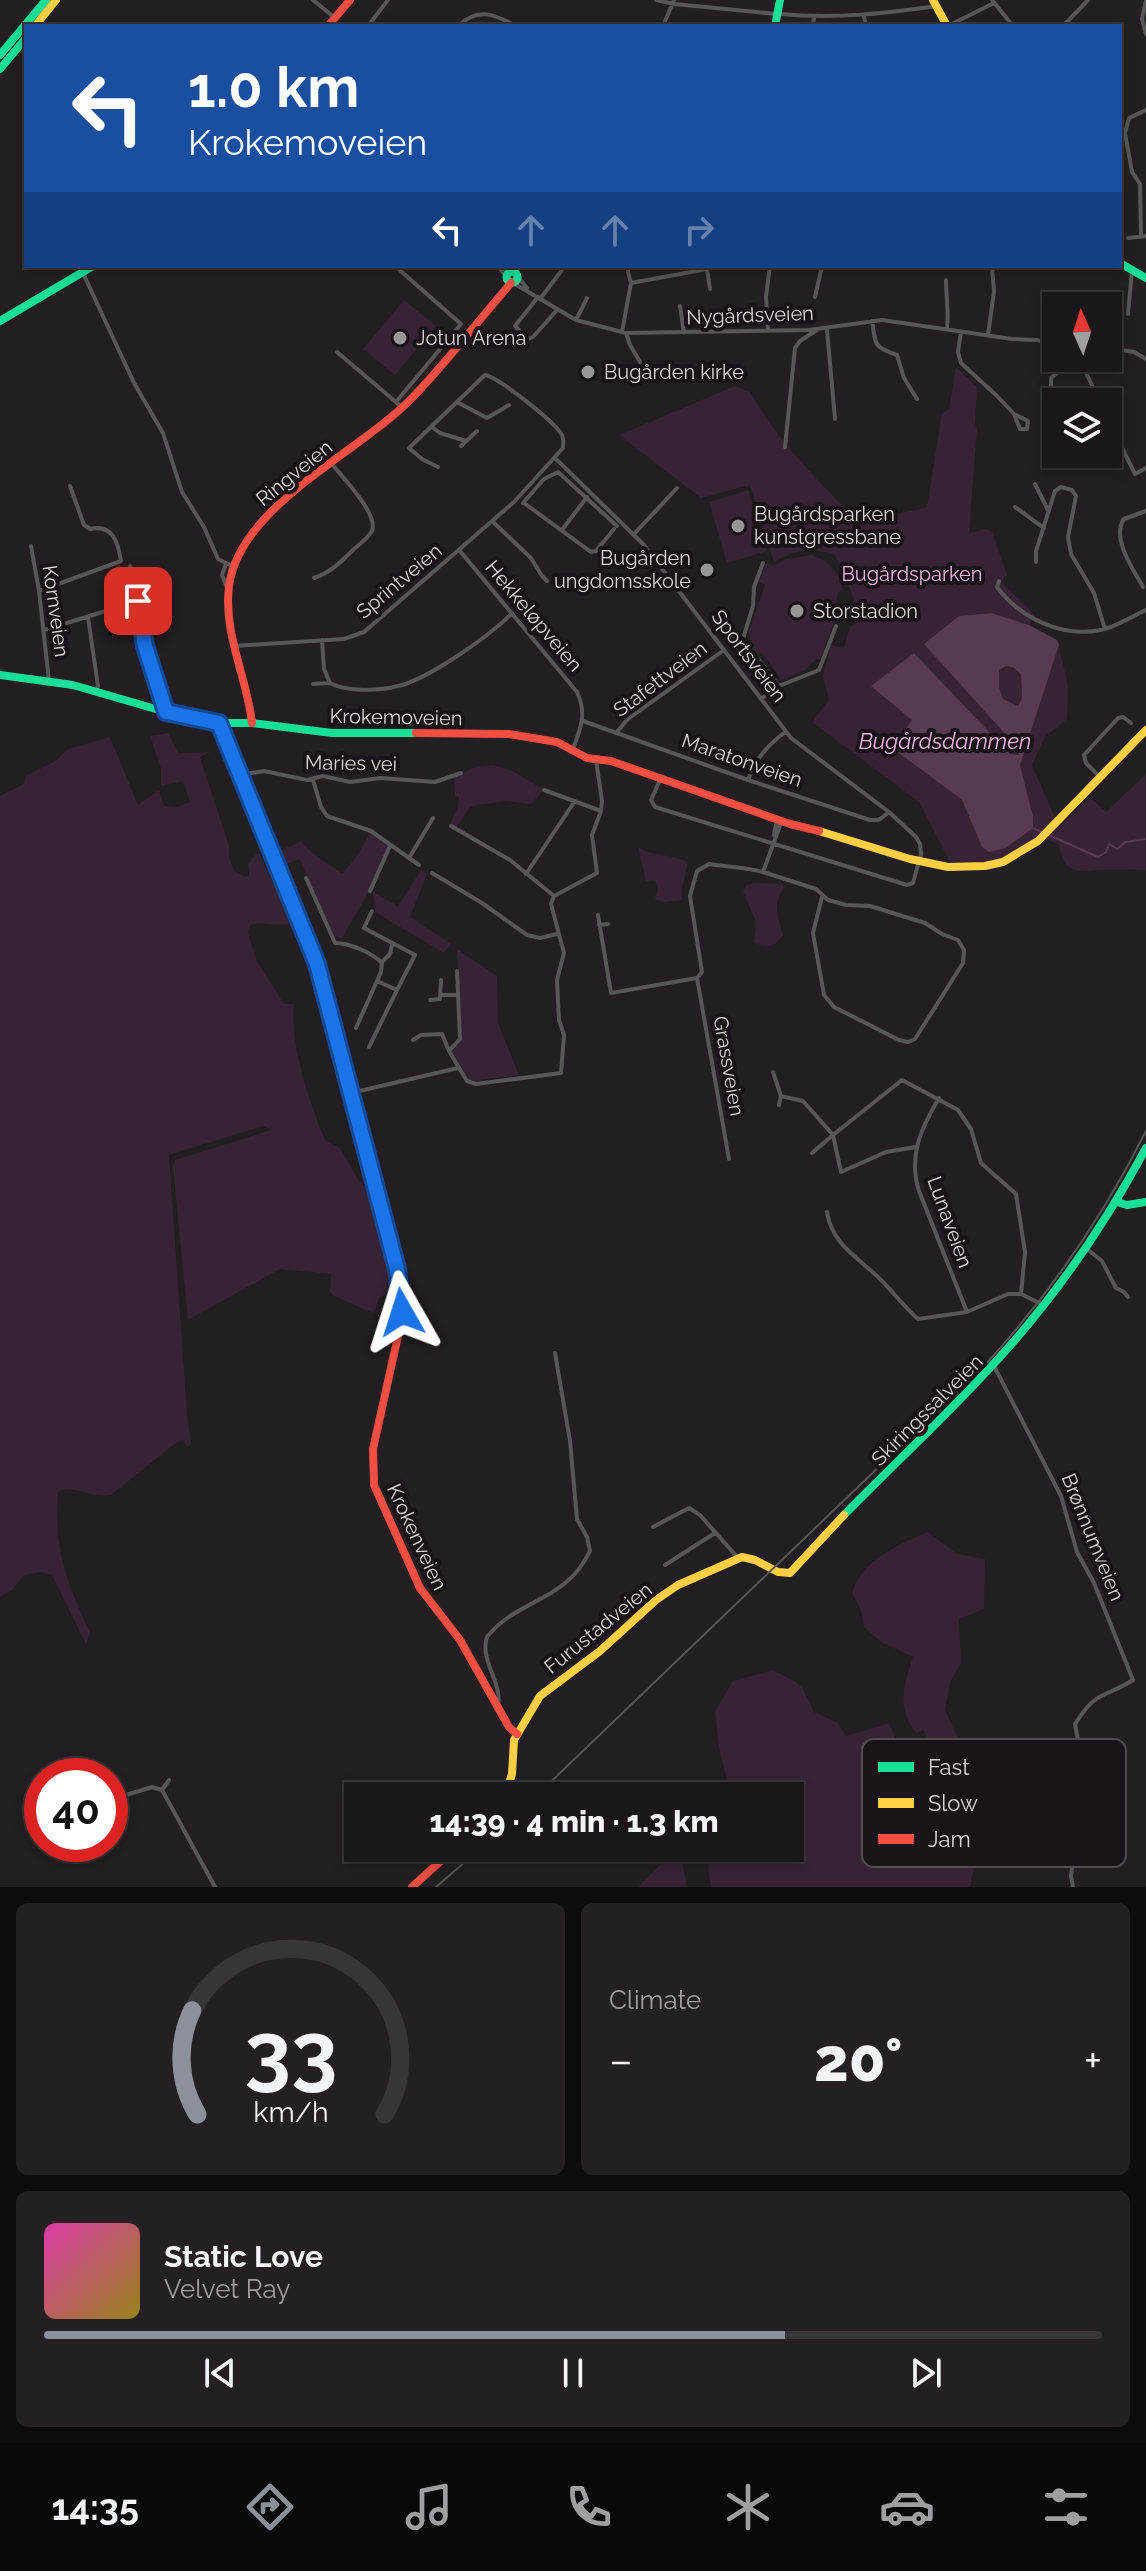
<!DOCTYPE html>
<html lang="en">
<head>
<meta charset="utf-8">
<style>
	body { margin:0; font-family:Raleway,sans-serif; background:#231f22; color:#f1f3f6; height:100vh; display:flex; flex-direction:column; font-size:30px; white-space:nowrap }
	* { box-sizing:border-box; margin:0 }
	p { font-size:26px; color:#9f9fa2 }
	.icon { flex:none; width:44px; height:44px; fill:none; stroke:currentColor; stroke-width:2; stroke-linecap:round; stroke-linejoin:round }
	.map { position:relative; height:1887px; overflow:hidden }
	.panel { display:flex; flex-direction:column; gap:16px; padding:16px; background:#0e0c0e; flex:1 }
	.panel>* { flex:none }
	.guide { position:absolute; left:24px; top:24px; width:1098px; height:244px; border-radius:0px; box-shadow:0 4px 12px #0003,0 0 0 2px #383538; background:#1a4fa0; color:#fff; overflow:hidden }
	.needle { width:52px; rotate:357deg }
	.fabs { position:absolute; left:1042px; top:292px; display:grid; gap:16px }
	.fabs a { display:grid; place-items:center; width:80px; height:80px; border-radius:0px; background:#1a1619; box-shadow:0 4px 12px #0003,0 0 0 2px #383538; font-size:40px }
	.speed { position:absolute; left:24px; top:1758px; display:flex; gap:16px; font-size:40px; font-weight:700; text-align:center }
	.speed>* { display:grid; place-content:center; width:104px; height:104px; border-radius:50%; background:#1a1619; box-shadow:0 4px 12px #0003,0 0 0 2px #383538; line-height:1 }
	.speed .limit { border:12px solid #d22; background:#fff; color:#111 }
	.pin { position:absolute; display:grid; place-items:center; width:68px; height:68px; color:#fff; margin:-34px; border-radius:16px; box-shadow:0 4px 12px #0006 }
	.me { position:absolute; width:88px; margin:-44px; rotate:354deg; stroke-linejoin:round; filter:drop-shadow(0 0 6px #0008) }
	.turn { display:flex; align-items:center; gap:28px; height:168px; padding:0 32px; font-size:36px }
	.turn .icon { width:104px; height:104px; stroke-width:2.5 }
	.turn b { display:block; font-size:56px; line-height:68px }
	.lanes { display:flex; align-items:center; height:76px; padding:0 32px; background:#0003; justify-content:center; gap:40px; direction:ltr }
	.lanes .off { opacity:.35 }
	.big { font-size:60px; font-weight:800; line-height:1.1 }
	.panel .tile { flex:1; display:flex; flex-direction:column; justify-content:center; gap:12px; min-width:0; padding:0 28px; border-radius:12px; background:#231f22 }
	.panel .dial { align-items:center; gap:0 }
	.dial svg { height:208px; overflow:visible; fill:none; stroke:#383538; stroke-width:7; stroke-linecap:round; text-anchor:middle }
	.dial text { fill:#f1f3f6; stroke:none }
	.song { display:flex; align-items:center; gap:24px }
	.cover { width:96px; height:96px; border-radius:12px; background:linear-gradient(135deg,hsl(320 70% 55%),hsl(50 70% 35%)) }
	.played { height:8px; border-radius:4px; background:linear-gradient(90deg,#8c9099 70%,#383538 70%) }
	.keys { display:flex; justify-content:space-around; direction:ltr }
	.heat { display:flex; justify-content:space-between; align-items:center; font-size:44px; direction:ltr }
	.panel .tiles { flex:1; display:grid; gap:16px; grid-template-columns:1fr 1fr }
	.tile:last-child { grid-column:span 2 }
	.trip { position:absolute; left:344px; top:1782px; width:460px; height:80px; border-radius:0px; background:#1a1619; box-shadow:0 4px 12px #0003,0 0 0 2px #383538; font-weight:800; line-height:80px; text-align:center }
	.dock { display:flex; height:128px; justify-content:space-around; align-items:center; background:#0a090a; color:#9f9fa2 }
	.dock .icon { width:56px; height:56px }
	.dock .active { color:#8c9099 }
	.dock b { font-size:36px; color:#f1f3f6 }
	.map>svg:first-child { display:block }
</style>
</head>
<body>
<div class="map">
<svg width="1146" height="1887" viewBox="0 0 1146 1887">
	<rect width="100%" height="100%" fill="#221e21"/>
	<path fill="#382334" d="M404,300L436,326L395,375L363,349Z
		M956,367L977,387L975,424L977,429L969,533L986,529L992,532L1007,575L1001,582L1035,615L1029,625L991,613L960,616L1019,755H1010L914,653L908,716L913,720L892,748L962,800L982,847L1033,816L1020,765L1059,645L1068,686L1067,719L1045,737L1032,765L1059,827L1090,797L1106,812L1146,774V870C1131,870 1115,869 1100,870C1076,872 1063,873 1059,844L1050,841L1042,835C1011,860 991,864 952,866L919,802L812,722L829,700L823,676L831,645L844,648L850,627L859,621L853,596L835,555C809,547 798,549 774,562L750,485L701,498L619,435L735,386L750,392C778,442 820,482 859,523L927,507L942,413L949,409Z
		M748,490L767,551L727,563L709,502Z
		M811,555C829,561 839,570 843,590L838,592L834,622L820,660L816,659L805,670L782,680L762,653H757L750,643L749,632L765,585L759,582L766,563L774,566L787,559Z
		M1006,666L1014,668L1021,674L1022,698L1018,706L1003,699L999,687V670Z
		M168,733L178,753L210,752L200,757L229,846V856L234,871L246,877L249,875L248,864L256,854H260L289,918V924C276,927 260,920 249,926L248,933L257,961L284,1004H294C290,1046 309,1101 325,1140L340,1148L359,1181L374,1195L395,1273L397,1293L379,1297L375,1313L371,1312L334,1296L330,1291L331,1274L280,1269L188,1320L173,1167L175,1160L271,1130L263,1126L169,1155L187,1414L191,1444L187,1447L183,1440L177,1442L111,1495C94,1499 73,1484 58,1492C54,1549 66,1582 90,1632L86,1644L52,1575L40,1572L24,1575L12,1590L0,1597V796L24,784L26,776L54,762L68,749L110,737L138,805L159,790L164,806L178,807L190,802L183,781L161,786V768L150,736Z
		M493,765L513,771L544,790L531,804L506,801L471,806L456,828L450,824L458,807L459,797L455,796L454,777L476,767Z
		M371,831L390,846L380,872L342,938L332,936L300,859L279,866L274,854L301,841C311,855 328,862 342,874L357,856Z
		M638,847C652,857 671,853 688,862L682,888V900L663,902L655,899L658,890L655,880L646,881Z
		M421,870L427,874L410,917L451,944L444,953L375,912L373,892L398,906Z
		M754,883L782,884L784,888C772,903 778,918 783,935C775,948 767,948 754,943L756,922L743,891L746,885Z
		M457,949L497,976L498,1023L519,1075L471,1081L452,1052L462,1040Z
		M928,1532L957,1554L985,1559L984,1609L959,1619L961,1663L950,1682L945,1710L959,1740L958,1780L953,1833C979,1854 976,1856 970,1887H711L705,1848H790V1796H731L719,1748L715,1711L733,1681L773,1670L796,1682L803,1689L814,1712L838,1723L846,1736L889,1723L909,1770L921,1767L931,1754L929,1740L923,1730L916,1733C896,1708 904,1684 913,1657L881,1642L864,1627L861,1610L852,1593C861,1561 898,1544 928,1532Z
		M673,1852L681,1854L687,1887H638Z"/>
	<path fill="#593a53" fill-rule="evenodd" d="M991,613L1029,625L1057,640L1059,645L1020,765L1033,816V828L1006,848L989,852L982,847L962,800L892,748L912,720L871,686L914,653L1010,754L1019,755L1017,747L924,644L959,616ZM1006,666L1014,668L1021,674L1022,698L1018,706L1003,699L999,687V670Z"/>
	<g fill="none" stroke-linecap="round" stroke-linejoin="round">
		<path stroke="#593a53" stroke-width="2" d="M1033,828L1098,857L1106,852L1109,844L1117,849L1126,842L1146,839"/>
		<path stroke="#585758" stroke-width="4" d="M313,0L335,18
			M656,0L674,4L776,14
			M992,0L1013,26
			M1146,0L1142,19L1146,34
			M779,14C836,19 880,14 937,6
			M864,17L866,26
			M368,26L388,0
			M458,26C478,7 494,14 516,26
			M663,26L674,0
			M813,26L814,17
			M948,26L994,3
			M1063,26L1088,0
			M1141,237L1140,184L1132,172L1125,133L1129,118L1146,110
			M1128,238L1146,236
			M395,266L461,324L396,402L401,407
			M497,266L507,277
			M499,266L510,272
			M83,273L134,383L163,433L182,492L204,527L218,559L234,567
			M518,277L527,288
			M946,280C946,296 949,312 947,328
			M513,283L576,320L626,333L809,330L882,320L1012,339L1038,340L1056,347
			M631,283L707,269L710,289
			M538,297L515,326L528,339L533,337L557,310
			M815,297L822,266
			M540,299L565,266
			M680,306L684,333
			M1128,314L1132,271
			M576,320L587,298
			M872,321C876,345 873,347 897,355L904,378L917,399
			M827,330L835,419
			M768,331L766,297L770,266
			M622,332L631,283L628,272L629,266
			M961,332L958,352L961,363L997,396L1014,414L1020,429H1027L1028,421L1014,414
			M626,333L630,345L649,377
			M988,335L994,292L992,266
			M1108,348L1134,352L1146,359
			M337,352L396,402
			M1079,358L1100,402
			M457,402L487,418L509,405
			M1058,402L1051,387V378L1076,358
			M1108,419L1135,474L1146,468
			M432,427L440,433L466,441
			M461,446L477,431
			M785,447L795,348L800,341L817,330
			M555,458L643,544L791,738L889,812L916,837L920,844L921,854L913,883L907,885L655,807L651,800L660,780
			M1035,484L1048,510
			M523,503L544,479L558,472L617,526
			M524,503L591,552L596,551L614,529
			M1015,507L1044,528
			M493,522L531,558L542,576L547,581
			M562,530L587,497
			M634,534L677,488
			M31,546L39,591L49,681
			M460,551L577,692C587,713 581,728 573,749
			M1036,562V551L1055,491L1061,487L1072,490L1076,496L1068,537L1071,554L1094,593L1105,629
			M763,563L754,587L753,606L743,639L779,686
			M226,564L222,575L228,590
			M314,578C330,573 342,561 354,549C360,544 368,538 372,531C379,514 342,477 331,463
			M999,581L997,587C1020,618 1062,638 1101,630C1116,627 1132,616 1146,610
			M1143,587C1133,569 1111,538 1124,519L1146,511
			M39,591L121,561C118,541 112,524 90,529L84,525L70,486
			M138,602L145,646L166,712
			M88,617L98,686L96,691
			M44,630L138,601L135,577L130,566
			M322,640L324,669L330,683C347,692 379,691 398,686C427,680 491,635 512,613
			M234,646L344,639L364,632L514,502L563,448C563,442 564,440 562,435C555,422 498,377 485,375L409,448L422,459L438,467
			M313,684L330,683
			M761,699L779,686L819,670L836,626
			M583,721L748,780L870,820H879L889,812
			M616,733L628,719L724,650
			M239,775L264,771L307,780L323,776L350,782L380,778L435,782L461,773
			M1101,778L1086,763L1084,755L1118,718L1123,717L1131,723
			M313,780L321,807L327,816L371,831L419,865
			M748,780C756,758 767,746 785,732
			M544,790L601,811
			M451,826L510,860L554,896
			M774,835L777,818
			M409,858L433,818
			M763,872L816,889L828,900L846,905L870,906L925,923L942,934L958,940L964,950L963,963L915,1039L908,1042L899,1040L834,1007L824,995L813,933L822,897
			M432,873L482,903L527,935L540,938L557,934
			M526,874L575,801
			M306,878L335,943C350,943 372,953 382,963L381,972L356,1028
			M370,891L390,846
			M372,911L364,928L415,955L397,990
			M598,915L611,993L697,978L702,972L690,896L697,871L709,864C727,867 744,867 763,872L782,820
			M599,925L608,924
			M382,962L390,954L392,945
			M457,971L460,1039L449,1051L467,1081L476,1084L561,1073L564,1035L559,1020L557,980L564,953L551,904L554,896L597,873L592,835L601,811L602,801L596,760
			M697,978L729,1159
			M442,995H457
			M430,1000L440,999L441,980
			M413,1040L421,1035L442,1034L449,1051
			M369,1047L397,990L377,981
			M773,1072L781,1096L779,1105
			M351,1093L458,1068
			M781,1096L803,1101L833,1135L812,1153
			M939,1098C921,1128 908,1156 919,1191L967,1312
			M916,1147L886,1152L841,1172L833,1135L902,1080L958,1110L971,1129L981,1163L1016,1194L1025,1252L1021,1294
			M827,1212C832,1246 861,1259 882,1281C894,1293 905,1308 918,1319L967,1312L1008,1294H1021L1045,1306
			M1087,1249L1102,1261L1116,1288L1124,1292L1128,1297
			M994,1366L1061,1496L1077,1552L1094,1583L1133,1680C1103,1699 1097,1689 1075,1724L1084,1773L1071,1876L1073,1887
			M653,1527L689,1508L700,1515L738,1558
			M665,1565L715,1533
			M498,1706C503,1683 479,1660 487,1637C518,1598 565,1603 590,1551L587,1537L577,1519L570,1441L555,1353
			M81,1776L85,1774V1764
			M162,1790L169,1780
			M110,1800L152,1787L162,1790L215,1887"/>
		<path stroke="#16e098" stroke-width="8" d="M775,26L780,0
			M0,55L46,0
			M0,69L26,38
			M1120,263L1146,278
			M506.5 277a5.5 5.5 0 1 1 11 0a5.5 5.5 0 1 1-11 0Z
			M0,321L93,266
			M0,675L73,685L166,712L219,723H252L332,733H416
			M1117,1202L1127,1205L1146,1202
			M844,1515C901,1457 961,1402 1015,1340C1066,1281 1109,1217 1146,1148"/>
		<path stroke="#ffcf43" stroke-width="8" d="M933,0L947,26
			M35,26L56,0
			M219,723L317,964L400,1279V1327
			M819,831L910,859L948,867L985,866L1003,862L1038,841L1146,730
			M505,1796L512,1774L514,1740L540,1696L600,1651L656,1600L678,1585L742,1557L755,1560L778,1572L790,1573L844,1515"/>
		<path stroke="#f24e42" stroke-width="8" d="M328,26L350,0
			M252,723C247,677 223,634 229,586C239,506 360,452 412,398C447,362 478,321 511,283
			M416,733L509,734L557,742L587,758L611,761L790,824L819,831
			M400,1327L373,1449L374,1485L420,1588L460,1640L509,1727L517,1734
			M412,1887L455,1848"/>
		<path stroke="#585557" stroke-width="2" d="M536,1796L984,1366C1049,1295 1103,1217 1146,1131
			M436,1887L481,1848"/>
	</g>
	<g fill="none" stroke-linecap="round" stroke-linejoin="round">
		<defs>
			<path id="route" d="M138,601L145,646L166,712L219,723L317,964L397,1269L402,1312"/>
		</defs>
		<use href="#route" stroke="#114b97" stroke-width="20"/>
		<use href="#route" stroke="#1a73e8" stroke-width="14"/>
	</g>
	<g fill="#999497" stroke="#1a1319" stroke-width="3">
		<circle cx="400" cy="338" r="8"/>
		<circle cx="588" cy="372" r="8"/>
		<circle cx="738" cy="526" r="8"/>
		<circle cx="707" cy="570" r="8"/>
		<circle cx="797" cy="611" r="8"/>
	</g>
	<g text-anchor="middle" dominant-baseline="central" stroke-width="8" stroke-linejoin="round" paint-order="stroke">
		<g font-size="20" fill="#d9d3d7" stroke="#1a1319">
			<text transform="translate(750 315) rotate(-2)">Nygårdsveien</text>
			<text transform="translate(294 473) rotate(-39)">Ringveien</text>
			<text transform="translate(399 581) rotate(-40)">Sprintveien</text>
			<text transform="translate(56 611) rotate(82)">Kornveien</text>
			<text transform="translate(534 616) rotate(50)">Hekkeløpveien</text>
			<text transform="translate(749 656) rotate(53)">Sportsveien</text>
			<text transform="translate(660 679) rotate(-37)">Stafettveien</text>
			<text transform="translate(396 717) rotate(1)">Krokemoveien</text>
			<text transform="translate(742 760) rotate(19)">Maratonveien</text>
			<text transform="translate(351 763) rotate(1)">Maries vei</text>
			<text transform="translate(729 1066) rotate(80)">Grassveien</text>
			<text transform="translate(950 1222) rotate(70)">Lunaveien</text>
			<text transform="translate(927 1410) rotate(-45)">Skiringssalveien</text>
			<text transform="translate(417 1537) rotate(65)">Krokenveien</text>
			<text transform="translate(1093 1537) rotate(68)">Brønnumveien</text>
			<text transform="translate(598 1628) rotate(-39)">Furustadveien</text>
		</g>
		<g font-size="20" fill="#d9d3d7" stroke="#1a1319" text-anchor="start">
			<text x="416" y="338">Jotun Arena</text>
			<text x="604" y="372">Bugården kirke</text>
			<text x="754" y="514">Bugårdsparken<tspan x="754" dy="23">kunstgressbane</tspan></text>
			<text x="691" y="558" text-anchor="end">Bugården<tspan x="691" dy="23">ungdomsskole</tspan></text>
			<text x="813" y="611">Storstadion</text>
		</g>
		<g font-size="20" fill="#efb4e3" stroke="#1a1319">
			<text x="912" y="574">Bugårdsparken</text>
		</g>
		<g font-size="22" font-style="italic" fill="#f1b5e4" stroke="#1a1319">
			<text x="945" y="741">Bugårdsdammen</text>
		</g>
	</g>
	<rect x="862" y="1739" width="264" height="128" rx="12" fill="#1a1319" stroke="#534d52" stroke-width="2"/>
	<rect x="878" y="1762" width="36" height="10" fill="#16e098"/>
	<rect x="878" y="1798" width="36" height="10" fill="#ffcf43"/>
	<rect x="878" y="1834" width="36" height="10" fill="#f24e42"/>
	<g font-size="22" fill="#d9d3d7">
		<text x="928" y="1775">Fast</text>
		<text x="928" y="1811">Slow</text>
		<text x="928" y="1847">Jam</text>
	</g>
</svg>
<div class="fabs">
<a><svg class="needle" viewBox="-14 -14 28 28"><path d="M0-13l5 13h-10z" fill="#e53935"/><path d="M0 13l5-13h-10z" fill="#9f9fa2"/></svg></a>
<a><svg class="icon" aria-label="layers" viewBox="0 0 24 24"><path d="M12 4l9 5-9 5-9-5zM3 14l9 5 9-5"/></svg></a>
</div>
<div class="speed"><div class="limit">40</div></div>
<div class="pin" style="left:138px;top:601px;background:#d93025"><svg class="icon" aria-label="arrive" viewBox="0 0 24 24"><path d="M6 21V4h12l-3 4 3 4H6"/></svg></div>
<svg class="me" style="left:402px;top:1312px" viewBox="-20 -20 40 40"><path d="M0-17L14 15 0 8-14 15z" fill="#1a73e8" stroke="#fff" stroke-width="4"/></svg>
<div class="trip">14:39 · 4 min · 1.3 km</div>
<div class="guide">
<div class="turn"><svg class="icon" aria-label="left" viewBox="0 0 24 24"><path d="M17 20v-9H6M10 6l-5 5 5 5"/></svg><div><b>1.0 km</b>Krokemoveien</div></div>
<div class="lanes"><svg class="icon" aria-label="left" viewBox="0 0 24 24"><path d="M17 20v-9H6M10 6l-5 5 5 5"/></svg><svg class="icon off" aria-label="ahead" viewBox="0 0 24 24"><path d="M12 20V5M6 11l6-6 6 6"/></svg><svg class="icon off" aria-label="ahead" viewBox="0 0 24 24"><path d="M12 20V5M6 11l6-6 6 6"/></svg><svg class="icon off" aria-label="right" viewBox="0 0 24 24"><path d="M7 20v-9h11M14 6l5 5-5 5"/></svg></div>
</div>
</div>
<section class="panel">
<div class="tiles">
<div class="tile dial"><svg viewBox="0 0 100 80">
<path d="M14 69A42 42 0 1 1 86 69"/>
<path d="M14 69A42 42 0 0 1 12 29" stroke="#8c9099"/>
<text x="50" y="56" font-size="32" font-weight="700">33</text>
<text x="50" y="72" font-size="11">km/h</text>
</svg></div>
<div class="tile"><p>Climate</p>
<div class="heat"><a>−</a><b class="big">20°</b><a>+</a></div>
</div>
<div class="tile">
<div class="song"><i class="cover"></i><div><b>Static Love</b><p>Velvet Ray</p></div></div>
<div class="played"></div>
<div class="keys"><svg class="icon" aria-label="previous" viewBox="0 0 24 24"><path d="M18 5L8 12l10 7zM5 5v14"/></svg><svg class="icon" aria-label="pause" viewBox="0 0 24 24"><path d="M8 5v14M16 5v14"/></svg><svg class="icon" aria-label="next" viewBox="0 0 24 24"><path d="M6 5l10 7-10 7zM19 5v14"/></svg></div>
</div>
</div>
</section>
<nav class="dock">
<b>14:35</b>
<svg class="icon active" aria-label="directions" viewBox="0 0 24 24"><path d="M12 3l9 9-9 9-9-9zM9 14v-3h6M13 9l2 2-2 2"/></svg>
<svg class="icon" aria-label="music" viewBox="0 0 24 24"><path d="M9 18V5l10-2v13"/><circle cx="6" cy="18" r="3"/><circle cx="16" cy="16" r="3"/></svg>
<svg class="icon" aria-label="phone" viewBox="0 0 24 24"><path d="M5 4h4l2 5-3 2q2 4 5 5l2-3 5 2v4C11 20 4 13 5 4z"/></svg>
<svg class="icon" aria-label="climate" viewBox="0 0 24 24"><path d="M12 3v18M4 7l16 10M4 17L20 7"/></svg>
<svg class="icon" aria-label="car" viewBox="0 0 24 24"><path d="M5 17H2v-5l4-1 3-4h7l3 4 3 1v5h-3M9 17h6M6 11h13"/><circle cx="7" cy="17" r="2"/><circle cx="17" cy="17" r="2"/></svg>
<svg class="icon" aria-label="filters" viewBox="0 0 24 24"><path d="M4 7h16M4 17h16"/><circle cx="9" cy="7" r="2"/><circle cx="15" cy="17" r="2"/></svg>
</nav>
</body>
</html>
